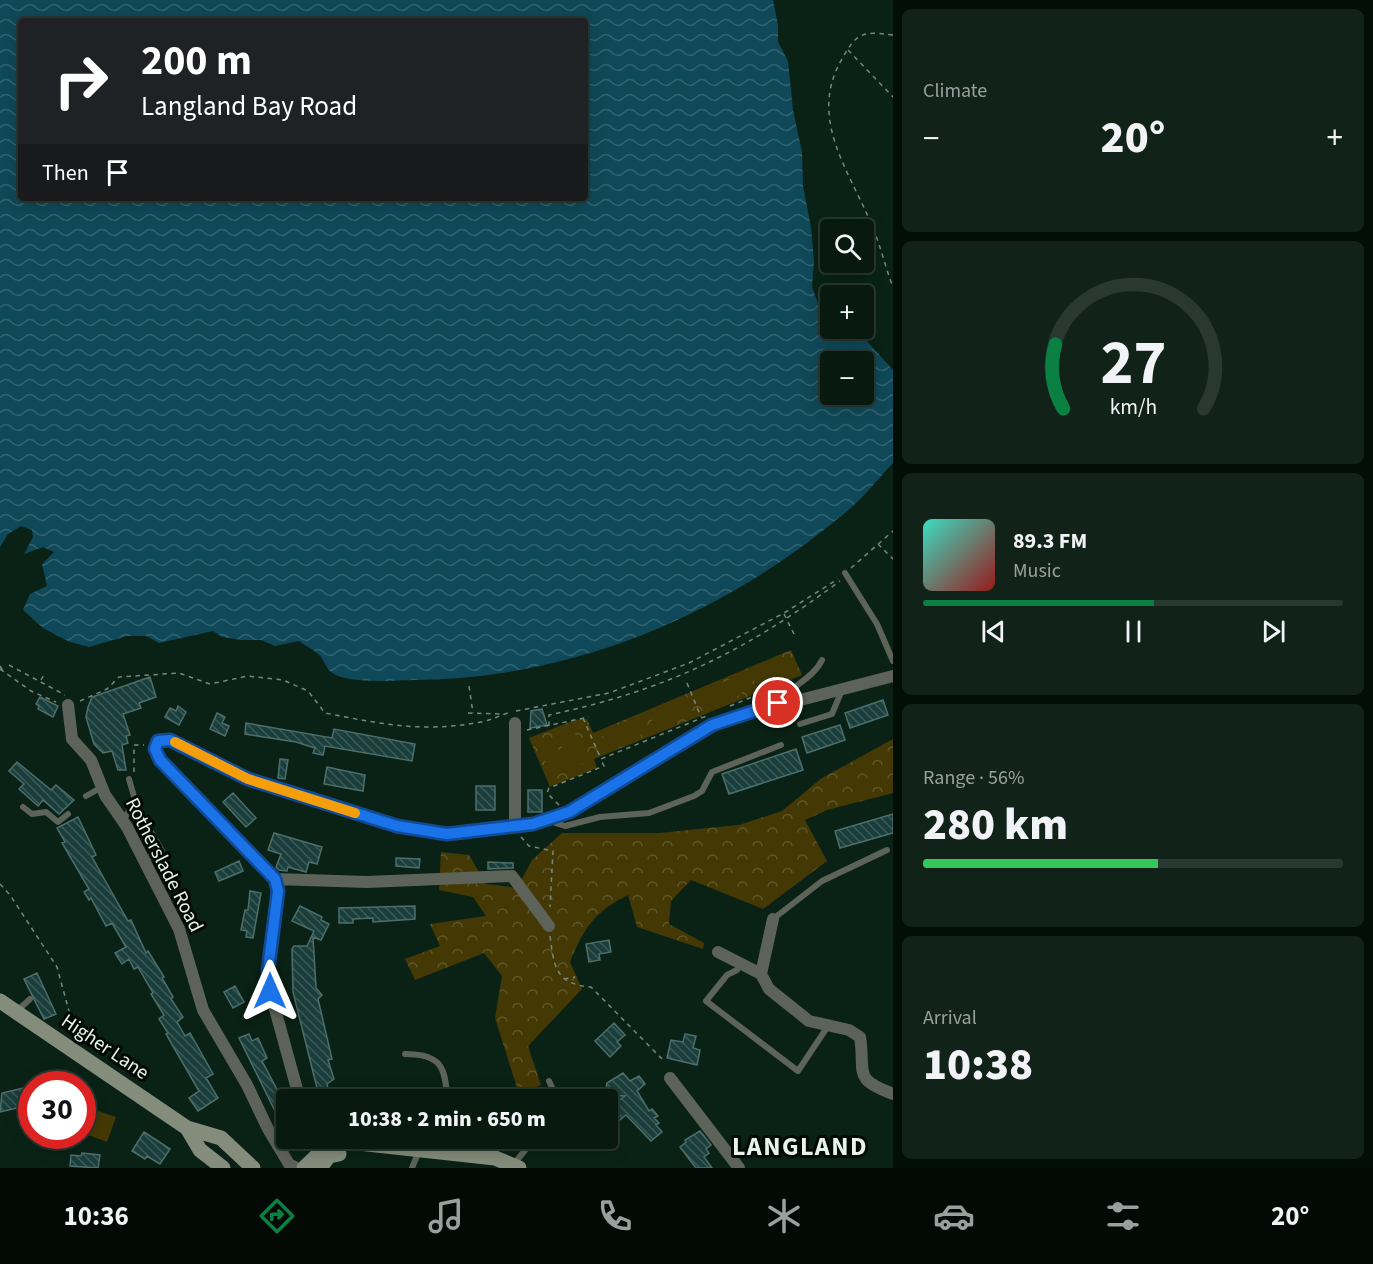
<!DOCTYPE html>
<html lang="en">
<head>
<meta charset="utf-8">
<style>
	body { margin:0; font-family:"Source Sans 3",sans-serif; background:#112319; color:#f1f3f6; height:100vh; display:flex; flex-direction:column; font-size:22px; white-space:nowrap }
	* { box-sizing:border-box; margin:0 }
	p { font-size:20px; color:#98a19f }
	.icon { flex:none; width:33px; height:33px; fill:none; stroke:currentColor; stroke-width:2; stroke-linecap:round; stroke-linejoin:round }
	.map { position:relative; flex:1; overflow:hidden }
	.details { display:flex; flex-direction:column; gap:9px; padding:9px; background:#040e09; width:480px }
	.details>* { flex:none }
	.guide { position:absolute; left:18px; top:18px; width:570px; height:183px; border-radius:6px; box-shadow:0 3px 15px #0003,0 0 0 2px #293830; background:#202124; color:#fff; overflow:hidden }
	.tools { position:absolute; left:820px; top:219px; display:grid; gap:12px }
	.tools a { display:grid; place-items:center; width:54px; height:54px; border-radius:6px; background:#081a10; box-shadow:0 3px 15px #0003,0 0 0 2px #293830; font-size:30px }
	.speed { position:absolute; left:18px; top:1071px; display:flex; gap:12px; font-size:30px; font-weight:700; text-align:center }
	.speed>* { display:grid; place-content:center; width:78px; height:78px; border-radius:50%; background:#081a10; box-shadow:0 3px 15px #0003,0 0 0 2px #293830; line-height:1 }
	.speed .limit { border:9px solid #d22; background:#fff; color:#111 }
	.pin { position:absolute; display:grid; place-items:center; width:51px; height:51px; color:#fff; margin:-26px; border:3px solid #fff; border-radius:50%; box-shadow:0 2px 6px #0007 }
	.me { position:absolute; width:66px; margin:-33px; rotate:0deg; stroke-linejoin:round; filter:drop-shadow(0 0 4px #0008) }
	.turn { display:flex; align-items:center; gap:21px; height:126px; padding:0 24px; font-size:27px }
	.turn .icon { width:78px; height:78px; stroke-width:2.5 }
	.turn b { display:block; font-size:42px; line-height:51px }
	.then { display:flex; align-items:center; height:57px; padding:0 24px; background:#0003; gap:12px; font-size:22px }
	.big { font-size:45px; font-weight:800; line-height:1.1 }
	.details .card { flex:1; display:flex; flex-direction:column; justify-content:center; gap:9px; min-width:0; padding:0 21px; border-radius:9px; background:#112319 }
	.details .dial { align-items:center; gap:0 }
	.dial svg { height:156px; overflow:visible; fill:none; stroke:#293830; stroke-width:7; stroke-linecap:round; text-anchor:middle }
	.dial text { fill:#f1f3f6; stroke:none }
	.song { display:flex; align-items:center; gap:18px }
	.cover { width:72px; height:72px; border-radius:9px; background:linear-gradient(135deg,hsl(170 70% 55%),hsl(0 70% 35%)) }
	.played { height:6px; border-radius:3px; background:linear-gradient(90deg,#0b8043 55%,#293830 55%) }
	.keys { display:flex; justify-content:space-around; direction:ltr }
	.heat { display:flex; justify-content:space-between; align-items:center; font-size:33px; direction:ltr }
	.charge { height:9px; border-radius:4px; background:linear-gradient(90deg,#34c759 56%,#293830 0) }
	.trip { position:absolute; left:276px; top:1089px; width:342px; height:60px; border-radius:6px; background:#081a10; box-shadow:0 3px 15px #0003,0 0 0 2px #293830; font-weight:800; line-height:60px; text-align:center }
	.tab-bar { display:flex; height:96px; justify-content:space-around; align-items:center; background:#030a06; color:#98a19f }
	.tab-bar .icon { width:42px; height:42px }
	.tab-bar .active { color:#0b8043 }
	.tab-bar b { font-size:27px; color:#f1f3f6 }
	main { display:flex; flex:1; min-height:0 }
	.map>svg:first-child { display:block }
</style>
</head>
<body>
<main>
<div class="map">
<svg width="893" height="1168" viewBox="0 0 893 1168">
	<defs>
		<pattern id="forest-crowns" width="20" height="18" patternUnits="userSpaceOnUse" patternTransform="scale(1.5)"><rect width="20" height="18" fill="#443905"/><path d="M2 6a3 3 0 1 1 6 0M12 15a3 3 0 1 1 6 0" fill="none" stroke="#5f562a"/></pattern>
		<pattern id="water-waves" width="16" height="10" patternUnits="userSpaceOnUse" patternTransform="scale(1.5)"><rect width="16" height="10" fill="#0f4858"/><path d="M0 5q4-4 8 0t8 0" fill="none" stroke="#326370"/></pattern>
		<pattern id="building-back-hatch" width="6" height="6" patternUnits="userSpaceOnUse" patternTransform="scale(1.5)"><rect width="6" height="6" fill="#1a3e3b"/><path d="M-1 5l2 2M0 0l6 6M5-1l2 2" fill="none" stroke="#3b5a58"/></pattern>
	</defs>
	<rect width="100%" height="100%" fill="#0a2216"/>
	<path fill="url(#forest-crowns)" d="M791,650L802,675L594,759L597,768L550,787L529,738L575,720L587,719L593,733Z
		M893,739V793L827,810L805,820L827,861L763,909L691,880L671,901L669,924L704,943L703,949L637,927L628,895C594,912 584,928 570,962L582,989L528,1046L541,1085L519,1094L495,1018L502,976L484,953L415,980L405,959L440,946L430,924L486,916L473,897L439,890L441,852L469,855L486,884L517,888L532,860L562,833H659L739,825L782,811L822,778Z"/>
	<path fill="#443905" d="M783,657L790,673L757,687L750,670Z
		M735,677L742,694L709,707L702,691Z
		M682,699L689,715L656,729L649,713Z
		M634,719L641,735L608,748L601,732Z
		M573,729L587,762L571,769L557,735Z
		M553,737L567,770L552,777L538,743Z
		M83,1106L116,1117L107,1142L83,1133Z"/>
	<path fill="url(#water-waves)" fill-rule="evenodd" d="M0,0H773L778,25V42L788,61L793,110L802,152L803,186L811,227L814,261L812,287L821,311L831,316V328L850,329L864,338L893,370V463C877,480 863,498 846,512C724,615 576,678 416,680C395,680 348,685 331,672C327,669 324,661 321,657C316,651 306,646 299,641L275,646L261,640H241L222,637L213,631L159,643L146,636H127L89,647L70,642L43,628L23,610L30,594L47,586L42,564L54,552L43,547L24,554L33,537L32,530L21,526L8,534L0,547ZM21,21H585V198H21ZM831,362H864V394H831Z"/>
	<path fill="url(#building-back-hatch)" stroke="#4d6f6c" stroke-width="1.5" d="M150,677L156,697L139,703L141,708L123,714L130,735L126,736L128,743L122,745L126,770H118L112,751L103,753L94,744L86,717L88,707L92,697Z
		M40,697L58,706L53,717L38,709L39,706L36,704Z
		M883,700L888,715L850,728L845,713Z
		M178,706L186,712L179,725L165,717L170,708L176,711Z
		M542,709L547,725L530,728L531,711Z
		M217,713L225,717L222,723L229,726L225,736L210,729Z
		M246,723L332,738L334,729L415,744L412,761L325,746L323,755L313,753L315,748L296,742L245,734Z
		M840,725L845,740L807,753L802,737Z
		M796,749L803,770L729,794L722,774Z
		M280,759L288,760L285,779L278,778Z
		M17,762L51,790L56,785L74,800L59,814L43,800L38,806L19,789L24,784L9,771Z
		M327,767L365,775L363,791L324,784Z
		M476,786H495V810H476Z
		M528,790H542V812H528Z
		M233,793L256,818L246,827L223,802Z
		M893,814V833L840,848L835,831Z
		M78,817L96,855L92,857L102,875L128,921L131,920L146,953L148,951L164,977L162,978L173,997L171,999L183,1017L177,1022L185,1036L190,1033L213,1074L206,1078L218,1098L198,1111L189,1098L199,1091L166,1034L168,1033L159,1019L164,1015L151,994L153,993L138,967L134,969L129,959L122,964L115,953L126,947L112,923L106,926L91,898L89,900L84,892L89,889L62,843L65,842L57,828Z
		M274,833L322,847L317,864L309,862L306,872L288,867L287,871L279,870L276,867L281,854L268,850Z
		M396,858L420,859L419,868L396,866Z
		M239,861L243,871L219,881L215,872Z
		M488,862L513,863V868L488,869Z
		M250,891L261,893L253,938L246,937L247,931L241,930L245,910H248Z
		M300,906L322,917L321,920L329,924L321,940L313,937L316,988L322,995L318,999L332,1059L328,1060L334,1079L327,1084L329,1093L319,1096L293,992L292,949L294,946H307L314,931L292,921Z
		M415,906V919L373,922V918L353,919V923H339V908Z
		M609,940L611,952L599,954L600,960L589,962L586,944Z
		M37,973L56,1014L44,1019L24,979Z
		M235,986L244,1002L233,1008L224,992Z
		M614,1023L625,1035L617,1042L621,1046L610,1057L595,1041Z
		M249,1034L252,1041L258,1038L267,1058L262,1061L282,1099V1106L274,1109L239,1038Z
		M685,1034L696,1036L693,1048L700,1050L697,1065L667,1058L671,1040L683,1042Z
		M623,1073L630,1081L639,1076L645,1084L637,1091L649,1111L652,1109L658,1116L654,1118L659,1123L656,1125L662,1132L651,1141L626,1115L608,1130V1108L625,1096L605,1095L607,1083Z
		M28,1087L32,1110L22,1112L21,1107L0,1112L2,1093Z
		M700,1131L711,1145L706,1149L709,1153L704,1157L712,1168H696L680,1147L686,1142L685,1140Z
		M144,1132L170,1149L160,1164L147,1156L145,1159L132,1151Z
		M82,1153L100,1155L98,1168L70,1166L71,1155L81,1156Z"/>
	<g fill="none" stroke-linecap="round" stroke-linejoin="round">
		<path stroke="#75887e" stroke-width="1.5" stroke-dasharray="4.5 4.5" stroke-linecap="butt" d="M893,35C863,31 857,32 842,59C807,119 850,171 872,226C881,246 885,267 893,287
			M848,50L893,97
			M878,544L893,559
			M851,568L893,531
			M784,614L794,634
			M9,665L65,695
			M0,666L3,671
			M0,669L31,691L56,702
			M41,680L45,673
			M687,683L701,717
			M469,686L473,713
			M80,701L107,689L119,677L179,673L210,684L248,676L283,680L308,691L325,713C382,724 422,733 481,722C492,720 500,715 511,712
			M730,706L784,684
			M516,711L609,693L689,663L784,613L838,579
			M468,713L502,714
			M583,718L601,759L709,715
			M549,726V715C667,690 744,652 840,581
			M527,730L589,717
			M134,772V745H144
			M559,805L547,793L549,788L604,766L601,760
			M521,837L529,846L553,851L550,907
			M0,884L10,895L57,967L76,1037
			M550,936C554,968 556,984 591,987L665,1062
			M564,979L575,977"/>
		<path stroke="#5e6359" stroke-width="6" d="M845,573L877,624L893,661
			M779,703C790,686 813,679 822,660
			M800,724L832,714L842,690
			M86,796L102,787
			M23,807L32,814L46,812L58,822L68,814
			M143,818L162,851L144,860
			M123,821L135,800L129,779
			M549,821L565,826L600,817L649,813L694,796L702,791L712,772L781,745
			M773,919L822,881L887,850
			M740,963L737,970L727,975L706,1001L798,1071L828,1026
			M17,1011L30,999
			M405,1054C440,1054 446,1066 447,1100
			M549,1081L558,1100
			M448,1138V1153
			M513,1165L535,1138
			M412,1168L419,1151"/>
		<path stroke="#5e6359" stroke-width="12" d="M68,705L72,739L91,760L105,795L127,827L179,929L203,1010L247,1085L268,1129L289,1164L297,1168
			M515,723V827
			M275,879L367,882L512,876L549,926
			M718,952L761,974L769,989L809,1021L849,1030L860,1037C866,1073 851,1078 893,1094
			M761,974L773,919
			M670,1078L739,1168
			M300,1100L270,991L268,970L278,891L275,879L160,760L155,749L158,741L170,740L248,779L397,826L447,834L533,824L569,812L723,720L893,676
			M314,1138L328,1155"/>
		<path stroke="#848c7b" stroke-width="15" d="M0,1001L187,1128L221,1138L253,1168
			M187,1128L200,1150L223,1168
			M304,1168L323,1150L349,1142L495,1158L519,1168
			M320,1168L329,1156L339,1154"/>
	</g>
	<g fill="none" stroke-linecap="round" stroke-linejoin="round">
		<defs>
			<path id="route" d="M270,991L268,970L278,891L275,879L160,760L155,749L158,741L170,740L248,779L397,826L447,834L533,824L569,812L712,725L778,703"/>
		</defs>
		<use href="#route" stroke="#114b97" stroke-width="15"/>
		<use href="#route" stroke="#1a73e8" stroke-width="10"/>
		<path stroke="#f59e0b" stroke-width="10" d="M175,742L248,779L355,813"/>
	</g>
	<g text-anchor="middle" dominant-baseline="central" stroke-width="6" stroke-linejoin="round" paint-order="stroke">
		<g font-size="20" fill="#e6f4eb" stroke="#020905">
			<text transform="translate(164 865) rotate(63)">Rotherslade Road</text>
			<text transform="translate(105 1047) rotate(34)">Higher Lane</text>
		</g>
		<g font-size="26" font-weight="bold" letter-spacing="1.5" fill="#e6f4eb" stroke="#020905">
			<text x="800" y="1146">LANGLAND</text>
		</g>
	</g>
</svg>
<div class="tools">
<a><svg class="icon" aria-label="search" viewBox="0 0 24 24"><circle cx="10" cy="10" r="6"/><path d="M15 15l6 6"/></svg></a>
<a>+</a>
<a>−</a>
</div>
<div class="speed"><div class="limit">30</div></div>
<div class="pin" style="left:778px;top:703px;background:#d93025"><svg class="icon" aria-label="arrive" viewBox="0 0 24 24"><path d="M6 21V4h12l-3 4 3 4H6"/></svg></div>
<svg class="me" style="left:270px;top:991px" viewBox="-20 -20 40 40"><path d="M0-17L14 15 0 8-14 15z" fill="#1a73e8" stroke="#fff" stroke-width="4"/></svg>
<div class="trip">10:38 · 2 min · 650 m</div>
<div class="guide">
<div class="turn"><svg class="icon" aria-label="right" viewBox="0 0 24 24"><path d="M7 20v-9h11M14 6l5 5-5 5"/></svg><div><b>200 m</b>Langland Bay Road</div></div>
<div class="then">Then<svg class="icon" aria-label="arrive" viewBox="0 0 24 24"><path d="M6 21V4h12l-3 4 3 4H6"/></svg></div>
</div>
</div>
<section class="details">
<div class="card"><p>Climate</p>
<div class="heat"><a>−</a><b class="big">20°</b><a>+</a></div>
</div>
<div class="card dial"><svg viewBox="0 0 100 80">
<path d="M14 69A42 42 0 1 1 86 69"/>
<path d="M14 69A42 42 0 0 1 10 36" stroke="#0b8043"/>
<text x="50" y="56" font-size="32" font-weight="700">27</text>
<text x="50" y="72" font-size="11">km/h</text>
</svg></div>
<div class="card">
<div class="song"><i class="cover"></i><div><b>89.3 FM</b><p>Music</p></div></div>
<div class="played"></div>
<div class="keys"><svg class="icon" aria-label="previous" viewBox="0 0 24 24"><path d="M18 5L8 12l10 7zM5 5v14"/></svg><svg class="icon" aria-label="pause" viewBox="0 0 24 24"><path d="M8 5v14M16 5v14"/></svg><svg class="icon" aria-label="next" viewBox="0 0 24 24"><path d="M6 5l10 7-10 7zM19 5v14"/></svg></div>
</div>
<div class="card"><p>Range · 56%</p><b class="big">280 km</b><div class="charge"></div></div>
<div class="card"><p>Arrival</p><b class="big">10:38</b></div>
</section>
</main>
<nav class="tab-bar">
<b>10:36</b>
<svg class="icon active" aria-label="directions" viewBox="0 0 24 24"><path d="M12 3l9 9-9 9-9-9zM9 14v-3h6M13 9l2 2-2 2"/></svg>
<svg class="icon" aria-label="music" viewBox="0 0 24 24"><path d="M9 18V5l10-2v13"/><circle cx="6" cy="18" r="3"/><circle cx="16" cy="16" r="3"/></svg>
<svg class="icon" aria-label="phone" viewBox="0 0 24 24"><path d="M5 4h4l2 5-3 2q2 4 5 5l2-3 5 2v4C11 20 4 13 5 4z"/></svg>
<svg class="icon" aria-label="climate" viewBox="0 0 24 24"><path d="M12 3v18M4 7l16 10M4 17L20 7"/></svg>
<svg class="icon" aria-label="car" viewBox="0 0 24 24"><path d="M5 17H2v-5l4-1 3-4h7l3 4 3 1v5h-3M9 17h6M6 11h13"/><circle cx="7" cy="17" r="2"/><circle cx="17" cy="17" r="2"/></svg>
<svg class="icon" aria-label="filters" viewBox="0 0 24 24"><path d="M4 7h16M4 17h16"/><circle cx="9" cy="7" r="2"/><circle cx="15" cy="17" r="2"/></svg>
<b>20°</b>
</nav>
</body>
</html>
